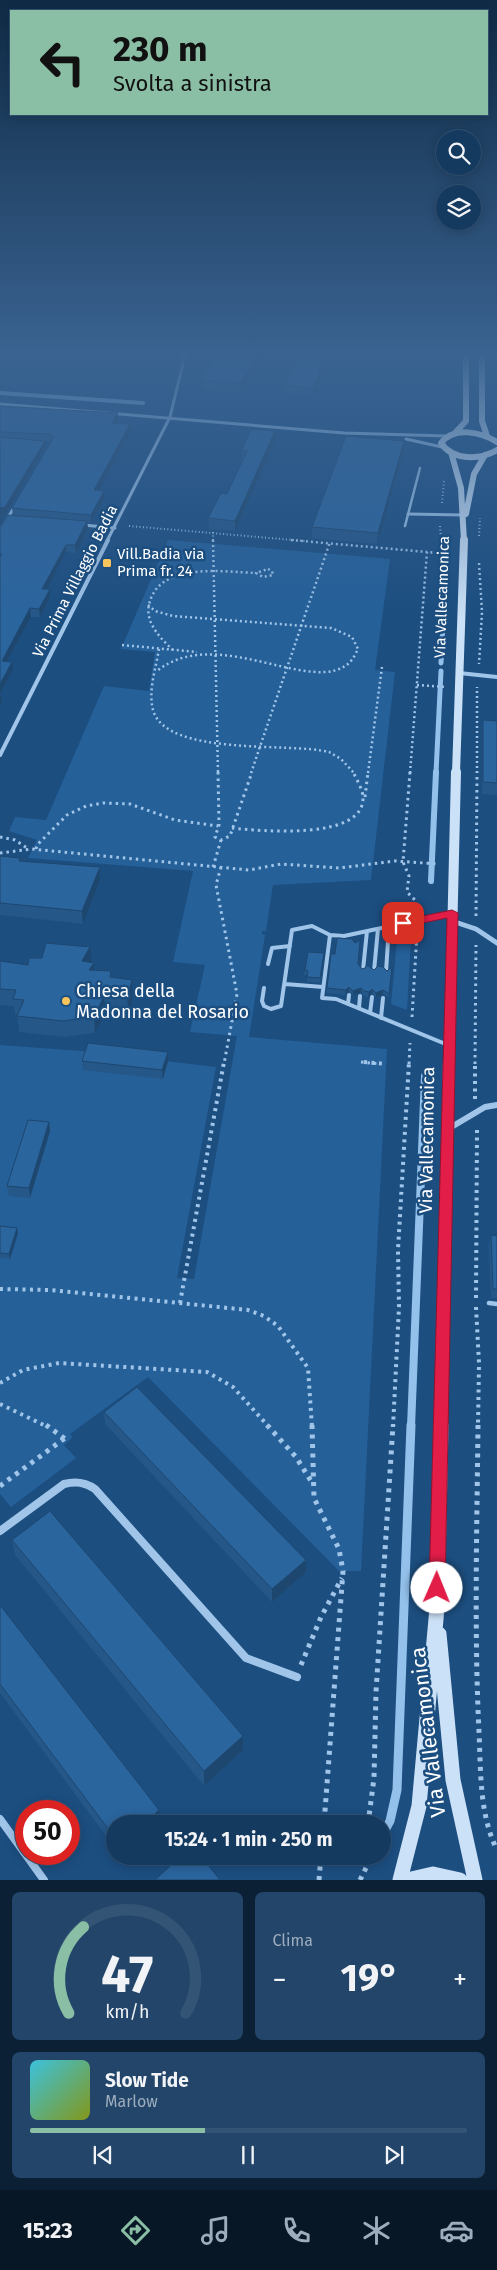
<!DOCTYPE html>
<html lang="it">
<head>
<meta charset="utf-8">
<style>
	body { margin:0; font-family:"Fira Sans",sans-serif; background:#224569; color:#f1f3f6; height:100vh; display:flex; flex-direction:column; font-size:19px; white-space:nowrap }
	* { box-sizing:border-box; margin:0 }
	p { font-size:16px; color:#9dadbd }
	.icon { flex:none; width:28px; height:28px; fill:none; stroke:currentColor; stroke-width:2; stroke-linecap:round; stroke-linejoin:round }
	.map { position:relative; height:1880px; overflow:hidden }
	.details { display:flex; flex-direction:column; gap:12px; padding:12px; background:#0c2035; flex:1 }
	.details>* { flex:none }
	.guide { position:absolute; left:10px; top:10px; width:478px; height:105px; border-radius:0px; box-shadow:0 2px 12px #0003,0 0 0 1px #345475; background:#8abfa5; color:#111; overflow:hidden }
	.tools { position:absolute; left:436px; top:130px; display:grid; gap:10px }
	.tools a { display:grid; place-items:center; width:45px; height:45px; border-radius:50%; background:#153a60; box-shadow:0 2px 12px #0003,0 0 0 1px #345475; font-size:25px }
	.speed { position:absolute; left:15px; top:1800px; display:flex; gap:10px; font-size:25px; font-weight:700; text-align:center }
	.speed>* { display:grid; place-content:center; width:65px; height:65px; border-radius:50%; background:#153a60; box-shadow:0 2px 12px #0003,0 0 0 1px #345475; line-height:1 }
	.speed .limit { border:8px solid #d22; background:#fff; color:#111 }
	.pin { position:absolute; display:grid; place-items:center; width:42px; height:42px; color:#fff; margin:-21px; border-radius:10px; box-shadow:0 2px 8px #0006 }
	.me { position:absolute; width:55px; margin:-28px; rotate:1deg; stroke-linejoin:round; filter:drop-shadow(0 0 4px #0008) }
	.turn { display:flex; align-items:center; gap:18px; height:105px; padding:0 20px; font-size:22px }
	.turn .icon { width:65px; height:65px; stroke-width:2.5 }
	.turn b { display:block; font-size:35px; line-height:42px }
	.big { font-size:38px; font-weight:700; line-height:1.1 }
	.details .card { flex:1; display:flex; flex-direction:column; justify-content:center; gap:8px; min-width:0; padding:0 18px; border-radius:8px; background:#224569 }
	.details .dial { align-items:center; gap:0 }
	.dial svg { height:130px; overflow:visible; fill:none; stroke:#345475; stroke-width:7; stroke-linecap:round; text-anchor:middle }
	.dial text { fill:#f1f3f6; stroke:none }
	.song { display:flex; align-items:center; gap:15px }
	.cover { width:60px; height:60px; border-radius:8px; background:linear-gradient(135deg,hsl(190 70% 55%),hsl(70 70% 35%)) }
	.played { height:5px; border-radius:2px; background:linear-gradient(90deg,#8abfa5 40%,#345475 40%) }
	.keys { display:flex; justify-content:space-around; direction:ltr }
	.heat { display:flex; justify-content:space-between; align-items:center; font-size:28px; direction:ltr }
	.details .tiles { flex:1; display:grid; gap:12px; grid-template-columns:1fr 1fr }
	.card:last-child { grid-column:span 2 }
	.trip { position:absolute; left:106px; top:1815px; width:285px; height:50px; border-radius:25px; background:#153a60; box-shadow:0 2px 12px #0003,0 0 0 1px #345475; font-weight:700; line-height:50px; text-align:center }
	.tabs { display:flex; height:80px; justify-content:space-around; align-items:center; background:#081726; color:#9dadbd }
	.tabs .icon { width:35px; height:35px }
	.tabs .current { color:#8abfa5 }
	.tabs b { font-size:22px; color:#f1f3f6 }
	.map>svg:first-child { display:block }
</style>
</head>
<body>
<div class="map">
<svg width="497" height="1880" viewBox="0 0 497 1880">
	<rect width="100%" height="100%" fill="#1c4e80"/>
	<path fill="#256099" d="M168,540L390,559L375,670L395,672L371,880L273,885L266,931H262V934L265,935L249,1037L387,1049L361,1571H339L148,1377L70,1434L73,1437L64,1445L76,1458L11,1507L0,1494V1045L81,1051L216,1067L177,1278L194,1279L237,1036L190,1032L205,965L173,962L193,871L28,858L37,840L9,831L15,817L46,820L104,686L149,691L155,652L121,649Z
		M411,938L407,1010L391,1004L397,941Z"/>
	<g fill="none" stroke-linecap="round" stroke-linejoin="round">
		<path stroke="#93c1eb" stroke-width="4" d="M0,393L143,403"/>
		<path stroke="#93c1eb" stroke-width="5" d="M446,577L447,561
			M441,663L445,581
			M436,773L441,671"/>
		<path stroke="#93c1eb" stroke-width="6" d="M431,881L436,772"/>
		<path stroke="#93c1eb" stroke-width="8" d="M411,1427L425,1076"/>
		<path stroke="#93c1eb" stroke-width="9" d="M382,1836L390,1821L397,1790L411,1425"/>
		<path stroke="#a0c5e9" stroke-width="2" stroke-dasharray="1 2.5" stroke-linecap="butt" d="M442,503L444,481
			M129,526L305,541
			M440,526L441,541
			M213,532V541
			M479,536L480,518"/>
		<path stroke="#a0c5e9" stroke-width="2.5" stroke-dasharray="2 3" stroke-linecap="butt" d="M213,540L218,773
			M291,540L427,552
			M479,563L482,612L479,664
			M268,569L272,571L273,575L263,577L256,573Z
			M148,605L155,611L173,616L331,628L352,637L358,649C356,653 353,659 350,662C314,698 217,623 157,671
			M122,645L197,652
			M159,649C156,668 148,690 153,710C166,757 290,742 329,752L341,759L354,773
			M173,650C161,639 145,623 149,605C158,561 223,572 256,573
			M417,685L446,687
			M251,773L330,542
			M368,773L382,667
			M410,773L427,552L441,553V540
			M477,773V687"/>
		<path stroke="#a0c5e9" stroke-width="3" stroke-dasharray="2.5 4" stroke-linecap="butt" d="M218,772L219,825L215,837L221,840L230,836L252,772
			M410,772L403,862L409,876L407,892L416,901L418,910
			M365,797L368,772
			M232,828C260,831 365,841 363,797C363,790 356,778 353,772
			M0,837L15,840L27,848
			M36,849L37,845L67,815L86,806L103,803L130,804L175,820L218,826
			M0,853L32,849L249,870L281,864L339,868L395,861L439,864
			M213,867L221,840
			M221,867L216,885L237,994L224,1064
			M476,916L477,772
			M412,1017L417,933
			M361,1062L380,1064
			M409,1064L410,1043
			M475,1064L476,945"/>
		<path stroke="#a0c5e9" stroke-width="4" stroke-dasharray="3 4.5" stroke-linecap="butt" d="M364,1062L386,1064
			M475,1099V1062
			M0,1289L50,1290L248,1310L264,1316L278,1326L308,1368L312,1427
			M476,1298L477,1127
			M180,1303L224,1062
			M476,1307L479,1363L478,1427
			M0,1383L23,1370L59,1363L207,1372L233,1387L269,1427
			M0,1404L48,1427
			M393,1427L399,1307L398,1250L409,1062"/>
		<path stroke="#a0c5e9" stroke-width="5" stroke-dasharray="4 5.5" stroke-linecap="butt" d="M46,1425L68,1441
			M267,1425L296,1457L311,1481
			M312,1425L314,1498L339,1549L343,1571L324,1824
			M478,1425C477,1527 474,1630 479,1732C481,1772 479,1813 497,1850
			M0,1486L65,1438
			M301,1665L321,1617L342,1578
			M368,1824L374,1778L376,1692L393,1425
			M319,1880L321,1856
			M360,1880L369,1862L368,1856"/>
		<path stroke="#a0c5e9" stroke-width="2.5" d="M405,526L420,468"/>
		<path stroke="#a0c5e9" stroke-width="4" d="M268,964L272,948L290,946
			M363,970L367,931
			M374,971L378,929
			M386,972L389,926
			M285,984L323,987
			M264,988L262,1001L264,1006L271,1009L281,1006L292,930L312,926L330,935
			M348,1004L349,995
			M359,1008L360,996
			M370,1013L372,997
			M381,1018L383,998
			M448,1045L336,999L322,998L330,935L344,936L452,913"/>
		<path stroke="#a0c5e9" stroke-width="4.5" d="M489,1303L497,1304"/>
		<path stroke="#a0c5e9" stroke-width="3" d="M0,404L344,433L447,436
			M406,439L442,447
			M408,514L463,515
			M83,525L115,528
			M0,531L15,506
			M107,541L170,417L185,355"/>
		<path stroke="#a0c5e9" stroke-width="4" d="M459,673L497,677
			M0,755L108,540"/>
		<path stroke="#a0c5e9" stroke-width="5" d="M452,921L476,929L497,943"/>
		<path stroke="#a0c5e9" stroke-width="6" d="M448,1129L485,1107L497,1105"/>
		<path stroke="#a0c5e9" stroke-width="8" d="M0,1531L64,1484C76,1481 85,1482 95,1489L246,1658L297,1677
			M0,1819L44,1880"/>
		<path stroke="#cbe1f7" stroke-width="6" d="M482,355V421L487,436
			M454,434L466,421V355
			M497,442C481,432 454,426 441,443C453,461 480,460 497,450
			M451,452L461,488L464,541
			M466,514L474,474L485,455"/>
		<path stroke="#cbe1f7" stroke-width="8" d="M456,773L464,540"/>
		<path stroke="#cbe1f7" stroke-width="10" d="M449,1064L456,772"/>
		<path stroke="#cbe1f7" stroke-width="12" d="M441,1427L449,1062"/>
		<path stroke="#cbe1f7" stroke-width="15" d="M439,1634L453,1780L475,1880
			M400,1880L419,1806L437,1608L441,1425
			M407,1880L433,1874L460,1880"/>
	</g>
	<path fill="#255788" d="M217,355H261L241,393L202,390L201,380Z
		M330,355L312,397L285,395V385Z
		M0,406L118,420L117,423L130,424L131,431L99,490L105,498L91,522H87L88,529L76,553L66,552L47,589H50V597L40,617H31L7,662L13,670L0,694H1L2,702L0,706V526L2,525L13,515L12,508L51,442L45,441V448L5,515L1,516L2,522L0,524Z
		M275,441L235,531L209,529L208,518L227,494L242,461V450Z
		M404,451L377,544L312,538V527Z
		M483,720L497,721V795L482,794V732Z
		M0,856L20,858V861L100,867V880L83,924L0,915Z
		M335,954L358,965L362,969L387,971L392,967L389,998L383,994L376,997L372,993L368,997L364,996L361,992L353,995L349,991L345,995L326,993L327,988Z
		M323,958L320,983L307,982V975H304L305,970Z
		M0,961L28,965L94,963L95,970L111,977L132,980L133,996L129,1015L106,1013L95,1033L64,1037L19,1032L17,1015H15L14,1006L0,1005Z
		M82,1061H168L163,1079L83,1070Z
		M49,1122L50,1131L30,1198L9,1196L7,1186Z
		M0,1226L18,1233L10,1259L0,1258Z
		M491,1235L497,1236V1298H491L489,1245Z
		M104,1412L306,1560V1572L272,1602L105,1424Z
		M12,1540L243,1736V1750L204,1786L15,1555Z
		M0,1605L160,1821L115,1824V1848L0,1693Z"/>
	<path fill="#1e476f" d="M256,355H261L241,393V383Z
		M326,355H330L312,397L313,388Z
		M118,413V420L113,430L112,423Z
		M130,424L131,431L95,498L94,490Z
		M275,431V441L235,531V521Z
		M45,441V448L5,515L1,516L2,522L0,524V508Z
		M404,441V451L377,544L378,533Z
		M104,491L105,498L91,522V515Z
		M87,521L88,529L76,553L75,545Z
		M66,545V552L43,597L42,589Z
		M50,589V597L40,617L39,609Z
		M30,608L31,617L3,669L2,661Z
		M12,662L13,670L0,694V684Z
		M1,694L2,702L0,706V696Z
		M100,867V880L83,924L82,911Z
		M90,947L92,963L82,961Z
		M94,963L95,979L89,970Z
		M132,980L133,996L129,1015L127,999Z
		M349,987V991L345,995L346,990Z
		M361,988V992L353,995V991Z
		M372,989V993L368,997L369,992Z
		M383,990V994L376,997V993Z
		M104,996L106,1013L95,1033L94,1017Z
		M168,1052V1061L163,1079L162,1070Z
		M49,1122L50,1131L30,1198L29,1188Z
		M17,1228L18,1233L10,1259L9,1254Z
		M306,1560V1572L272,1602V1589Z
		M243,1736V1750L204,1786V1771Z
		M159,1810L160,1821L157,1824H144Z"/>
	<path fill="#2b659e" stroke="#1e476f" d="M217,355H256L241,383L201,380Z
		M298,355H326L313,388L285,385Z
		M0,406L118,413L112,423L130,424L94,490L104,491L91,515L12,508L54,437L51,434L0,432Z
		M251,429L275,431L235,521L208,518L221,493L227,494L247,451L242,450Z
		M346,436L404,441L378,533L312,527Z
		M0,437L45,441L5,507L0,508Z
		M8,515L87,521L75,545H66L42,589H50L39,609L30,608L2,661L12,662L0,684V557L2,554H0V526L2,525Z
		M483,720L497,721V783L483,782Z
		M0,856L20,858L19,861L100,867L82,911L0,903Z
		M337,938L352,939L355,943L360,940L358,964L362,969L365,968L367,965L374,970L378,966L383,967L387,971L392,967L389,994L383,990L376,993L372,989L369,992L364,991L361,988L353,991L349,987L346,990L327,988L331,954H335Z
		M46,943L90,947L82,961L94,963L89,970L111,971L110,977L132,980L127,999L104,996L94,1017L63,1021L17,1016L24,1000L13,999L16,990L0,989V961L28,965L29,958H42Z
		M308,952L324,953L320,978L307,977L308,971L305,970Z
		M88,1043L168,1052L162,1070L82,1061Z
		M28,1120L49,1122L29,1188L7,1186Z
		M0,1226L17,1228L9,1254L0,1253Z
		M491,1235L497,1236V1289H493Z
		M137,1387L306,1560L272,1589L104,1412Z
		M50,1511L243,1736L204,1771L12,1540Z
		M0,1605L159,1810L144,1824H115V1838L0,1684Z
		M181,1856H201L220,1880H155Z"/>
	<linearGradient id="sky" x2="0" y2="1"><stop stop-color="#0f2b46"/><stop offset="0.57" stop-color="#3a6391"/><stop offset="1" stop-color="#3a6391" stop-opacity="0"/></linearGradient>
	<rect width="497" height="619" fill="url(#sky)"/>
	<path fill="#e11d48" stroke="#92132f" d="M452,910L458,913L445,1588L443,1594L437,1596L431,1594L429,1588L447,918L403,927L398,923L403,920Z"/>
	<g fill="#fac45d" stroke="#1c4e80" stroke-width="2">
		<rect x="102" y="558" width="10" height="10" rx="2.5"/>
		<circle cx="66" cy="1001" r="5"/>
	</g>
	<g text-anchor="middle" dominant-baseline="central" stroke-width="5" stroke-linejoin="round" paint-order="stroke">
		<g font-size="15" fill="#fff" stroke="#1c4e80" text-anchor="start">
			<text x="117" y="554">Vill.Badia via<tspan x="117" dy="17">Prima fr. 24</tspan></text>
		</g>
		<g font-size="15" fill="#fff" stroke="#1c4e80">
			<text transform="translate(75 581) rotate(-63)">Via Prima Villaggio Badia</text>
			<text transform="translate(442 597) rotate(-88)">Via Vallecamonica</text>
		</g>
		<g font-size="18" fill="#fff" stroke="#1c4e80" text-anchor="start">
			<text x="76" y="991">Chiesa della<tspan x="76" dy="21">Madonna del Rosario</tspan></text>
		</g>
		<g font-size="18" fill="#fff" stroke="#1c4e80">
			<text transform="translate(427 1140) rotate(-89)">Via Vallecamonica</text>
		</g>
		<g font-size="21" fill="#fff" stroke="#1c4e80">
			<text transform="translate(428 1732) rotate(-97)">Via Vallecamonica</text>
		</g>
	</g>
</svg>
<div class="tools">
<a><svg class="icon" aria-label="search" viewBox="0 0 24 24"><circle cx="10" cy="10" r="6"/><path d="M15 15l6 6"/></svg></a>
<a><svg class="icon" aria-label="layers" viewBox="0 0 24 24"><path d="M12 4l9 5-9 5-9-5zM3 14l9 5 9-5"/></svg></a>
</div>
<div class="speed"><div class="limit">50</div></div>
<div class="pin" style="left:403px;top:923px;background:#d93025"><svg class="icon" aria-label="arrive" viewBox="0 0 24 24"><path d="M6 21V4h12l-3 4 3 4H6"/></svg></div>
<svg class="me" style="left:437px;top:1588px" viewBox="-20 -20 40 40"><circle r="19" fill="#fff"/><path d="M0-13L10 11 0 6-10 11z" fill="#e11d48"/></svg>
<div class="trip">15:24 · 1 min · 250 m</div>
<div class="guide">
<div class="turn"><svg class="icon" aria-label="left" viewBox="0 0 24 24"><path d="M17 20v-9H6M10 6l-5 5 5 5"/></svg><div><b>230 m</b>Svolta a sinistra</div></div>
</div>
</div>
<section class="details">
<div class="tiles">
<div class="card dial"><svg viewBox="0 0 100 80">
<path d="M14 69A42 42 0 1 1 86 69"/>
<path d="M14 69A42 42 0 0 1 23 16" stroke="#8abfa5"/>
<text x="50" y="56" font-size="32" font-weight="700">47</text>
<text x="50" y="72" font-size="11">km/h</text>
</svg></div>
<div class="card"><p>Clima</p>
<div class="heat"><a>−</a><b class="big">19°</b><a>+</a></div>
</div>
<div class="card">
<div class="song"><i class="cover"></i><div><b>Slow Tide</b><p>Marlow</p></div></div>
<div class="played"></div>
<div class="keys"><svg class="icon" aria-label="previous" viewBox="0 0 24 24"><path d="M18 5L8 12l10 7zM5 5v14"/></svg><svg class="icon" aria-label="pause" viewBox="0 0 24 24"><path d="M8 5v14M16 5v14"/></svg><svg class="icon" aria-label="next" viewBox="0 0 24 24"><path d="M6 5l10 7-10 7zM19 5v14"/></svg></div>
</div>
</div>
</section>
<nav class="tabs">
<b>15:23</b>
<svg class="icon current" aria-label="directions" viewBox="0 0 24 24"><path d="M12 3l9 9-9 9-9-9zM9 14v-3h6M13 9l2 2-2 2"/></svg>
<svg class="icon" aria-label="music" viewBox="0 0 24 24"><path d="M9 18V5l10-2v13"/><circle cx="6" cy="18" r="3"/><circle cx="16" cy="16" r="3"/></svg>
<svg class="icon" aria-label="phone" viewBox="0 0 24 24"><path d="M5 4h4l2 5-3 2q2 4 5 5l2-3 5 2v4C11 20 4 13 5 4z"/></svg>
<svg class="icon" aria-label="climate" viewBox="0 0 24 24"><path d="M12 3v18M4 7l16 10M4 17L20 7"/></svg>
<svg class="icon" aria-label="car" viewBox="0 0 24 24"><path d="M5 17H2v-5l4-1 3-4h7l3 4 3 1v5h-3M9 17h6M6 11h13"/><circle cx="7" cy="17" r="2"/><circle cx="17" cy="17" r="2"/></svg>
</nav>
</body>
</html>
